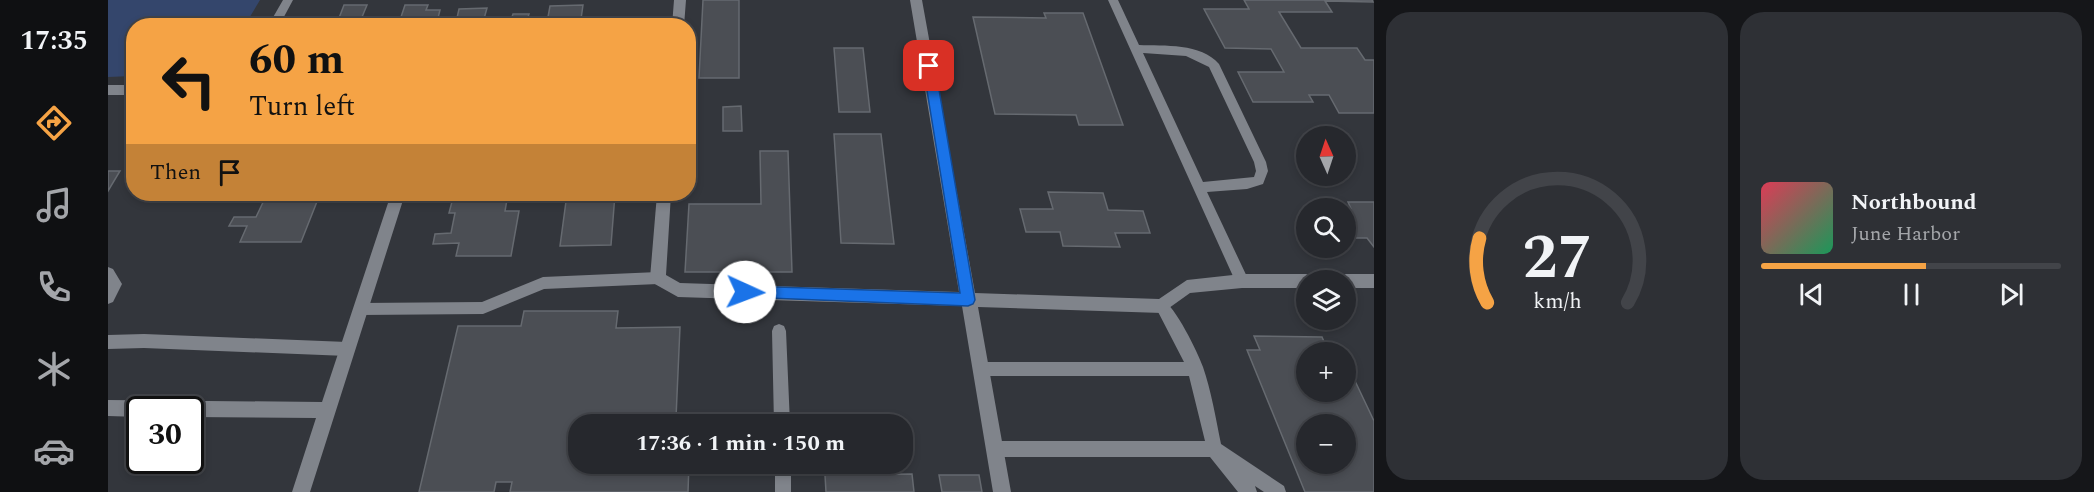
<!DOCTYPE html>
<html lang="en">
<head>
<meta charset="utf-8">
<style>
	body { margin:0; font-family:Spectral,serif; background:#2e3035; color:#f1f3f6; height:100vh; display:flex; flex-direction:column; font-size:22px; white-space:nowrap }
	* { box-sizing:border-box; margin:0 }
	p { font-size:20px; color:#a4a6aa }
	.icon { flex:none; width:33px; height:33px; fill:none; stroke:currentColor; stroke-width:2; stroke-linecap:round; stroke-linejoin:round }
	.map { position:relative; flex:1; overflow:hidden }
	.drawer { display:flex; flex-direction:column; gap:12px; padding:12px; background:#151619; width:720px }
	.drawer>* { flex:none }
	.guide { position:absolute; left:18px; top:18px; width:570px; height:183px; border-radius:24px; box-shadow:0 3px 9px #0003,0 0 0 2px #424449; background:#f5a345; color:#111; overflow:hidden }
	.needle { width:39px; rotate:357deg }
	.tools { position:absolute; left:1188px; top:126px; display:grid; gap:12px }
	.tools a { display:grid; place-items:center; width:60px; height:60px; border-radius:50%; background:#26282d; box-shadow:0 3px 9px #0003,0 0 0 2px #424449; font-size:30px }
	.speed { position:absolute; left:18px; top:396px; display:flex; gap:12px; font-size:30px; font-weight:700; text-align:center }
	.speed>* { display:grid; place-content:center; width:78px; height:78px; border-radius:50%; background:#26282d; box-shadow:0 3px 9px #0003,0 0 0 2px #424449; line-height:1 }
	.speed .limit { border:3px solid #111; border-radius:9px; background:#fff; color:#111 }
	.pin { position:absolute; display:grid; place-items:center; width:51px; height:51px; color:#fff; margin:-26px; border-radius:12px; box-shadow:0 3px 9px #0006 }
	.me { position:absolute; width:66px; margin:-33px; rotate:92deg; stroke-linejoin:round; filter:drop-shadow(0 0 4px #0008) }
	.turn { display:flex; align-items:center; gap:21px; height:126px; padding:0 24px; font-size:27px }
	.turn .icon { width:78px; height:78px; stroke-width:2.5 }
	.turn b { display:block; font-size:42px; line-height:51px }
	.then { display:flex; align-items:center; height:57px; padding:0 24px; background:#0003; gap:12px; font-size:22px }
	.drawer .card { flex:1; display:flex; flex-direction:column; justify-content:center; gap:9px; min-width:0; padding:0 21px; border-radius:24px; background:#2e3035 }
	.drawer .dial { align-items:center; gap:0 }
	.dial svg { height:156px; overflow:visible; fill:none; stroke:#424449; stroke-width:7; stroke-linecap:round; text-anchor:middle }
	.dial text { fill:#f1f3f6; stroke:none }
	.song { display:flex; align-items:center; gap:18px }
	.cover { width:72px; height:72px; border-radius:9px; background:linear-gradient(135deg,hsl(350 70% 55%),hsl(150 70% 35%)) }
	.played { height:6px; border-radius:3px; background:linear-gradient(90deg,#f5a345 55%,#424449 55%) }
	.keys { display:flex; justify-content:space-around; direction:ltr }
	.drawer .tiles { flex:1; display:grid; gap:12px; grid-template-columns:repeat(2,1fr) }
	.trip { position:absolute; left:460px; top:414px; width:345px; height:60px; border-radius:24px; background:#26282d; box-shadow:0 3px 9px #0003,0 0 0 2px #424449; font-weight:700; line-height:60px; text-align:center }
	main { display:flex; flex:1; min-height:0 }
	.dock { display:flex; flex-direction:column; width:108px; justify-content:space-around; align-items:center; background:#0f1012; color:#a4a6aa }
	.dock .icon { width:42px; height:42px }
	.dock .selected { color:#f5a345 }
	.dock b { font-size:27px; color:#f1f3f6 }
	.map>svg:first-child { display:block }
</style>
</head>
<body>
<main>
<nav class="dock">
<b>17:35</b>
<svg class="icon selected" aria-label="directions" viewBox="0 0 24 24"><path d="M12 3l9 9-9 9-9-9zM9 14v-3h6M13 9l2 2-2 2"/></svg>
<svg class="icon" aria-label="music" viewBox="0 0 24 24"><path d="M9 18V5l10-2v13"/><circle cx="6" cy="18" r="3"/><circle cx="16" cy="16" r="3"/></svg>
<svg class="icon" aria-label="phone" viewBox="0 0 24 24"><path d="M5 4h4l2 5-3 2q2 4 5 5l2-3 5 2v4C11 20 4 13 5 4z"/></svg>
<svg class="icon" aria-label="climate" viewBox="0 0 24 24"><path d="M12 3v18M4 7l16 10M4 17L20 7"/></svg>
<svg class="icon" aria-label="car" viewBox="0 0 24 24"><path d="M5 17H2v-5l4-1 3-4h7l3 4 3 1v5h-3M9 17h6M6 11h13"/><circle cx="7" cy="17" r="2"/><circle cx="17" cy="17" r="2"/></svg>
</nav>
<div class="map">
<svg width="1266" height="492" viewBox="0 0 1266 492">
	<rect width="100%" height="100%" fill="#33363c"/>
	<path fill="#34466c" d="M0,0H152L137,25L26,26L25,76L0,77Z"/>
	<path fill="#4b4e54" stroke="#666a70" stroke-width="1.5" fill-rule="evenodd" d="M595,0H631V78H591Z
		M1136,0H1264L1265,2L1217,1L1224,12H1171L1193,48H1249L1257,60H1266V113H1231L1221,95H1201L1205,102H1145L1130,72H1176L1163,49L1117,48L1096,9H1141Z
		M236,5H259L254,17H293L297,5H320L318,10H332L330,18H349L351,9L379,8L374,26H214L217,19L231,18Z
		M475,5L472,26H376L378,17H404L405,14H421L420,17H440L442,6Z
		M936,13H975L1015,125H971L968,115L887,114L865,17L938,18Z
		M726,48H755L762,112H731Z
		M580,57H589V69L580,70Z
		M633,106L634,131H615V107Z
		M726,134H773L786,244L733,243Z
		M652,151H680L684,272H577L581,204H653Z
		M0,171H12L0,191Z
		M940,192L995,193L1000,210L1035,211L1042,233H1007L1012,247L955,246L952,232H918L912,209H945Z
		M159,194H212L193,242H132L139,226H121L126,217H148Z
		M346,194H400L397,211H411L403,256H348L351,243L325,244L327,234L343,233L347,213H341Z
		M459,194H507L503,245L452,246Z
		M1240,202H1266V247L1259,238H1246L1238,221V211H1244Z
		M416,311H510L508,328L572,327L568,418H583V424H471V464H581L580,492H402L404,482H388L386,492H311L350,326H413Z
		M1146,336L1214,337L1220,351H1232L1198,352V392H1238V362L1266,421V492H1197L1139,350H1152ZM1198,424H1238V464H1198Z
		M804,474L806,492H718L717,475Z
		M831,475H871L874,492H834Z"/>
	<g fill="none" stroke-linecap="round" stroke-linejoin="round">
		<path fill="#80848b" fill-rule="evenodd" d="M175,0H185L171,26H160Z
			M1000,0H1010L1031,45C1056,46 1093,43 1111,64L1158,162L1160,171L1155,184L1139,189L1099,192L1141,281L1139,285L1134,287L1129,285ZM1035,53L1078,56L1101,67L1146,162L1148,171L1146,177L1095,182Z
			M0,267L5,269L14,284L5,302L0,304Z
			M550,272L555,274L557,278L555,282L550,284L436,289L375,314L253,315L248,314L246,309L248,304L253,303L374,302L435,277Z
			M1054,300C1067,305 1090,353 1095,367C1103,390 1108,419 1113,444L1176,486L1178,492H1156L1147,486L1149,492H1130L1102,457H887L881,455L879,449L881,443L887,441H1097L1081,376H872L867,374L865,369L867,364L872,362H1076L1047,306L1049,302Z
			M671,324L676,326L678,331L682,424H666L664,331L666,326Z
			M36,334L239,342L244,344L246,349L244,354L239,356L36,348L0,349V335Z
			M667,464H683V492H667Z"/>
		<path fill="#80848b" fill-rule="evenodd" d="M566,0H578L576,26H564Z
			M802,0H814L867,293L1051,299L1079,280L1134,274H1198L1203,276L1205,280H1198V288H1134L1082,293L1054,313L870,307L903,492H885L854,306L570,297L545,283L542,278L549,194H563L558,275L572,283L851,292Z
			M0,85H26V95H0Z
			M283,194H297L202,492H184L208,418L82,417V410H32V417L0,416V400L214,402Z
			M1238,274H1266V288H1238V280H1231L1233,276Z"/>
	</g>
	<path fill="#1a73e8" stroke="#114b97" stroke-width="1.5" d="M821,62L827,66L867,300L865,304L860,306L632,297L630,292L632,288L637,286L852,293L815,66Z"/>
</svg>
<div class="tools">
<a><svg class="needle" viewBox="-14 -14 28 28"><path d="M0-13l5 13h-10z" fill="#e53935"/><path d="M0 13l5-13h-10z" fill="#a4a6aa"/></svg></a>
<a><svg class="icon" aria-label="search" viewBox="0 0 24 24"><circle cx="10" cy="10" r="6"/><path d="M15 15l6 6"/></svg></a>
<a><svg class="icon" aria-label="layers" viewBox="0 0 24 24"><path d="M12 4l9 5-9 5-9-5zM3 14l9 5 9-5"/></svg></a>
<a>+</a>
<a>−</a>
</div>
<div class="speed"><div class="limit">30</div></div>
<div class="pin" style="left:821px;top:66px;background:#d93025"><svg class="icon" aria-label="arrive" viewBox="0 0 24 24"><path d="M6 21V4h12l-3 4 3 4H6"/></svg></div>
<svg class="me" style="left:637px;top:292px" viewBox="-20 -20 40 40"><circle r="19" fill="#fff"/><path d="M0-13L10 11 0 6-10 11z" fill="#1a73e8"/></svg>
<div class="trip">17:36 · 1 min · 150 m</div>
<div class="guide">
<div class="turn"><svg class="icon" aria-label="left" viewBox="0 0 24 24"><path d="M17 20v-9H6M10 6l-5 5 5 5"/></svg><div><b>60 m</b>Turn left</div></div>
<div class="then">Then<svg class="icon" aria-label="arrive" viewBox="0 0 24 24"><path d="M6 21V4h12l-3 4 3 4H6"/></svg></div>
</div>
</div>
<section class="drawer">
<div class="tiles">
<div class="card dial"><svg viewBox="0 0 100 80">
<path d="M14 69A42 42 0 1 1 86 69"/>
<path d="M14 69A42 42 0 0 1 10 36" stroke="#f5a345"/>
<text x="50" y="56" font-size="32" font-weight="700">27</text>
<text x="50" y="72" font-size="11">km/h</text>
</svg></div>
<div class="card">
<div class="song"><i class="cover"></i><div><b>Northbound</b><p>June Harbor</p></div></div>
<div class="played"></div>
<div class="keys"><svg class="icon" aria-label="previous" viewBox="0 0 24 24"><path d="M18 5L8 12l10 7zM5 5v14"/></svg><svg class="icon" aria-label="pause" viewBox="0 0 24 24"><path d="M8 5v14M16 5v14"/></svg><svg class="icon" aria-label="next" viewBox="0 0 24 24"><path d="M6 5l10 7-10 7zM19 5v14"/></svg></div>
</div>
</div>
</section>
</main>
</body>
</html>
